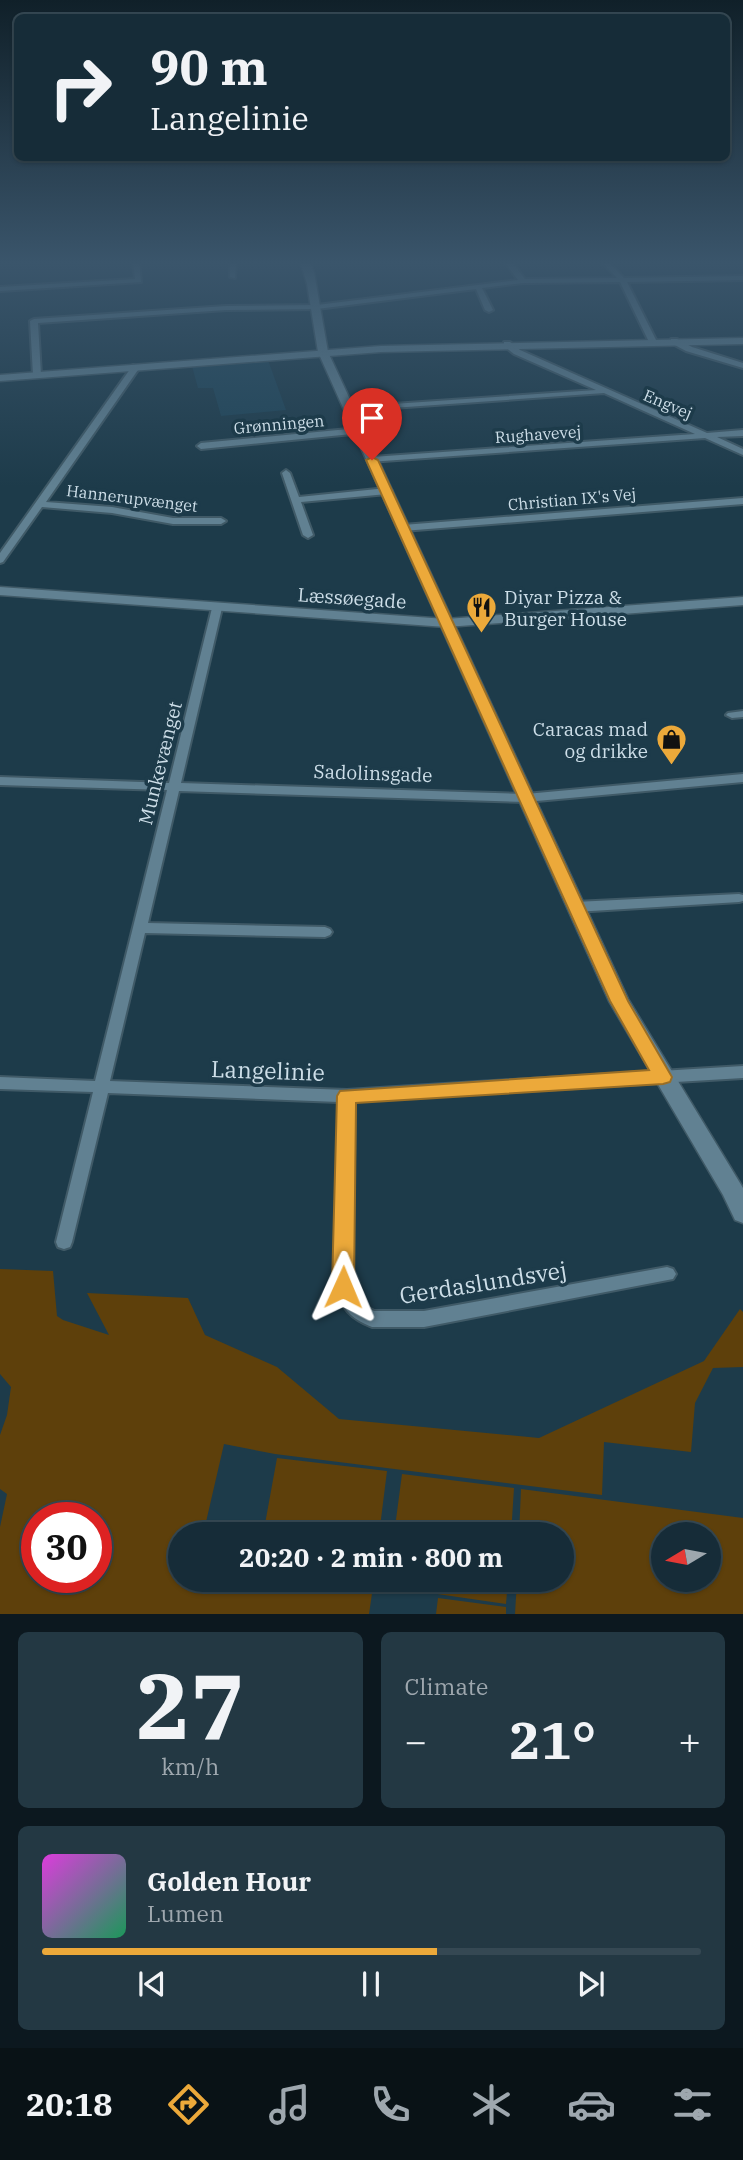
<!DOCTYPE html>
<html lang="en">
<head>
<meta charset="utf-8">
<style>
	body { margin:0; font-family:"IBM Plex Serif",serif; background:#233843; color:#f1f3f6; height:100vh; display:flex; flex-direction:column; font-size:26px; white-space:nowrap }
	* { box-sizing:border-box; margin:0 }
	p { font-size:23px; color:#9ea7ae }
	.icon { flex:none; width:38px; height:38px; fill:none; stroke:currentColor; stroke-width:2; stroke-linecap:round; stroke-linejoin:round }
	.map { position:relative; height:1614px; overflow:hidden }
	.sheet { display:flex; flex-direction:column; gap:18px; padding:18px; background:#0c181f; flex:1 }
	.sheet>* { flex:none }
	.banner { position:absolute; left:14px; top:14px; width:716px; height:147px; border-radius:10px; box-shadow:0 2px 5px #0004,0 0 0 2px #354853; background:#162c38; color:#f1f3f6; overflow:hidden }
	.needle { width:46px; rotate:260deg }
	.fabs { position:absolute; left:651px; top:1522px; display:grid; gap:14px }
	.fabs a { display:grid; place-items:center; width:70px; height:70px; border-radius:50%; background:#162c38; box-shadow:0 2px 5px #0004,0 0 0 2px #354853; font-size:35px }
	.speed { position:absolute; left:21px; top:1502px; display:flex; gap:14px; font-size:35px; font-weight:700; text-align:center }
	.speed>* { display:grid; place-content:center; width:91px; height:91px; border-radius:50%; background:#162c38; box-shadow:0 2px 5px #0004,0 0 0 2px #354853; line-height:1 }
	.speed .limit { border:10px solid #d22; background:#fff; color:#111 }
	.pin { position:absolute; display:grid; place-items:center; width:60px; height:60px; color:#fff; margin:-72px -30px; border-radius:50% 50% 50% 0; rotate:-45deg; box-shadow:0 0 7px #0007 }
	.pin .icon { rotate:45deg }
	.me { position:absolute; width:77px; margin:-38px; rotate:1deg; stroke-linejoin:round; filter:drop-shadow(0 0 5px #0008) }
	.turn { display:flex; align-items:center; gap:24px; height:147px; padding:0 21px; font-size:32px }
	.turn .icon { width:91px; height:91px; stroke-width:2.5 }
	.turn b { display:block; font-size:49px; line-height:60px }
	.big { font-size:52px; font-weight:700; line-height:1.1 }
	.sheet .card { flex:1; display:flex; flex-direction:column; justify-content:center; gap:10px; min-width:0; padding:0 24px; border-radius:10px; background:#233843 }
	.sheet .dial { align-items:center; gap:0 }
	.dial b { font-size:91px; line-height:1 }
	.song { display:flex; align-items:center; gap:21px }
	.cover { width:84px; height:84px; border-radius:10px; background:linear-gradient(135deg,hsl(300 70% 55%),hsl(150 70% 35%)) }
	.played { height:7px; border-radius:4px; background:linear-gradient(90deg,#eca93a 60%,#354853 60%) }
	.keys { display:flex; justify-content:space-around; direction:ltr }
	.heat { display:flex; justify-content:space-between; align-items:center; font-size:38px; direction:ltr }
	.sheet .tiles { flex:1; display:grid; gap:18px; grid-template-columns:1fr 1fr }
	.card:last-child { grid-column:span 2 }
	.trip { position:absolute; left:168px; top:1522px; width:406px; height:70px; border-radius:35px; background:#162c38; box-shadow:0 2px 5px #0004,0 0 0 2px #354853; font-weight:700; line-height:70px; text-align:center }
	.tab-bar { display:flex; height:112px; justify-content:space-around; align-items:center; background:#091216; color:#9ea7ae }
	.tab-bar .icon { width:49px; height:49px }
	.tab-bar .active { color:#eca93a }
	.tab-bar b { font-size:32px; color:#f1f3f6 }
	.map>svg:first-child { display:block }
</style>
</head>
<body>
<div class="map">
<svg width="743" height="1614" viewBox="0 0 743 1614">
	<rect width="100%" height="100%" fill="#1d3b4a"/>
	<path fill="#1f4558" d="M268,360L286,410L221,416L213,388H198L192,366Z"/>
	<path fill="#5e400b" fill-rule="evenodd" d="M0,1269L53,1271L57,1316L63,1320L109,1335L87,1293L188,1298L205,1335L277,1367L339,1419L539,1438L704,1361L740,1309L743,1312V1367L713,1368L695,1403L691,1452L604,1442L602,1495L275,1454L224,1444L203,1535H180V1580H374L369,1614H0V1527L7,1494L0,1489V1435L7,1415L11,1387L0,1374ZM37,1517H96V1577H37Z
		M277,1458L387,1471L379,1535H263Z
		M402,1474L514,1488L511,1535H394Z
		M521,1489L743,1518V1614H515L517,1580H562V1535H519ZM663,1535H709V1580H663Z
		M390,1580H508L506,1604L389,1587Z
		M438,1598L506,1607V1614H436Z"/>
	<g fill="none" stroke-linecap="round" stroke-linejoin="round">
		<defs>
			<path id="minor" d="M133,261H139L141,282L0,291V287L135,279Z
				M230,261H236L235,278L230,277Z
				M504,261H511L525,279L617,278L601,261H608L624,278L743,276V280L627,282L657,342L653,344L649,342L620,282L523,283L482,288L493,310L489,312L485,310L476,289L317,309L226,310L38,323L41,375L37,377L33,375L30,321L34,319L226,306L317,305L518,280Z
				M671,339H677L692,347L743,363V368L686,351L671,343Z
				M504,342H510L520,350L707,433L743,430V436L717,437L743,449V455L705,438L369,462V458L372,457L695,434L604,393L349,411L345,409L349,407L596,390L514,354L504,346Z
				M133,365L140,367L46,502L112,507L173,518H221L226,521L221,524H173L112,513L42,507L3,562L0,563V553Z
				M359,428L362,429V433L201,449L197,446L201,443Z
				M286,470L290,473L299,497L387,488L392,491L387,494L301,502L313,535L308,538L303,535L282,473Z
				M743,498V504L403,531L398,528L403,525Z
				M217,605L222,608L181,783L526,794L743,774V782L526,802L179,791L148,923L325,927L330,929L332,932L330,935L325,937L145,933L110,1081L347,1090L743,1066V1078L355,1101L352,1288L359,1303L374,1311H424L667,1267L673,1269L676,1274L673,1279L424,1327H372C349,1318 344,1309 334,1288L339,1102L108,1093L72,1242L70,1247L64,1249L58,1247L56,1242L93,1092L0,1089V1077L95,1081L167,790L0,785V777L169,783L212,608Z
				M743,711V717L732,718L726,715L728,713Z
				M739,894L743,895V901L739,902L575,912L570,910L568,907L570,904L575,902Z"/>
			<path id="tertiary" d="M743,338V344L381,352L0,381V375L381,346Z
				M0,587L446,619L743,597V605L446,627L0,595Z"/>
			<path id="secondary" d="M300,261H310L314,272L328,352L628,999L743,1188V1223L735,1220L723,1195L609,1001L318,352L307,284Z"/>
		</defs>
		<use href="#minor" stroke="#405a67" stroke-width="4"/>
		<use href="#tertiary" stroke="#405a67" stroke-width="3"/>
		<use href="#secondary" stroke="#405a67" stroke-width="3"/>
		<use href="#minor" fill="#618192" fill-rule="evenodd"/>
		<use href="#tertiary" fill="#618192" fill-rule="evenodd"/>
		<use href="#secondary" fill="#618192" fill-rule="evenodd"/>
	</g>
	<linearGradient id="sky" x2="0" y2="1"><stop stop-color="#102029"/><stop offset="0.54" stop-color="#3a556b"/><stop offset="1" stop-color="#3a556b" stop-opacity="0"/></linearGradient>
	<rect width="743" height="487" fill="url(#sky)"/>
	<path fill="#eca93a" stroke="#996e26" stroke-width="2" d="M372,457L378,460L628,1001L672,1077L670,1082L663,1084L356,1103L354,1287L351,1294L343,1297L335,1294L332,1287L337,1096L340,1091L649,1070L610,1001L366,460Z"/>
	<defs>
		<symbol id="restaurant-pin" viewBox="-11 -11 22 30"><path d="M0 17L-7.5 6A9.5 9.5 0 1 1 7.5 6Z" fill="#eca93a" stroke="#1d3b4a"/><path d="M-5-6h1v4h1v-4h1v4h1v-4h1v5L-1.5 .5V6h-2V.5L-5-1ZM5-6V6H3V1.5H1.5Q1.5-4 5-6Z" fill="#111"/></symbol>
		<symbol id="shop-pin" viewBox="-11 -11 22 30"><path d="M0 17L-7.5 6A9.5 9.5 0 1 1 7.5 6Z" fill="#eca93a" stroke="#1d3b4a"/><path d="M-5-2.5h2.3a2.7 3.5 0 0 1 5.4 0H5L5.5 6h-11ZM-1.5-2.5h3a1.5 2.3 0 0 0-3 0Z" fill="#111"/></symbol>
	</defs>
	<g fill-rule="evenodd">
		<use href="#restaurant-pin" x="464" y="590" width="35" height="47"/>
		<use href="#shop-pin" x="654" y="722" width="35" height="47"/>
	</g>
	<g text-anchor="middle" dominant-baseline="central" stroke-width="7" stroke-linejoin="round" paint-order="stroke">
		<g font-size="16" fill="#cddee8" stroke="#1d3b4a">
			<text transform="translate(668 404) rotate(23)">Engvej</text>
			<text transform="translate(279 424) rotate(-5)">Grønningen</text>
			<text transform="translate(538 434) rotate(-4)">Rughavevej</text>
			<text transform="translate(132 498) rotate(7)">Hannerupvænget</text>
			<text transform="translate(572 499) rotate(-5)">Christian IX's Vej</text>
		</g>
		<g font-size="19" fill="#cddee8" stroke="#1d3b4a" text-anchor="start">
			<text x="504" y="597">Diyar Pizza &amp;<tspan x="504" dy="22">Burger House</tspan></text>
			<text x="648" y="729" text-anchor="end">Caracas mad<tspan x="648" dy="22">og drikke</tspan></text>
		</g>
		<g font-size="19" fill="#cddee8" stroke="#1d3b4a">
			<text transform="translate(352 598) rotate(4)">Læssøegade</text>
			<text transform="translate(160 763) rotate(-76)">Munkevænget</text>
			<text transform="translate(373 773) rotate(2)">Sadolinsgade</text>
		</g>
		<g font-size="23" fill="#cddee8" stroke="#1d3b4a">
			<text transform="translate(268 1070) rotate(2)">Langelinie</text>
			<text transform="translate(483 1282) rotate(-9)">Gerdaslundsvej</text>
		</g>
	</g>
</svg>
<div class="fabs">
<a><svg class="needle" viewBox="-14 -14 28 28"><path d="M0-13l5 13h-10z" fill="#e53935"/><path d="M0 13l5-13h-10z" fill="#9ea7ae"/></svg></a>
</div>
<div class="speed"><div class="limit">30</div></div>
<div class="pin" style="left:372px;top:460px;background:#d93025"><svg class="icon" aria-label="arrive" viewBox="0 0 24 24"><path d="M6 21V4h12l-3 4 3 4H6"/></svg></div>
<svg class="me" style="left:343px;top:1287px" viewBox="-20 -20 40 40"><path d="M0-17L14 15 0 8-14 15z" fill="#eca93a" stroke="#fff" stroke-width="4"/></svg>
<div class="trip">20:20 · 2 min · 800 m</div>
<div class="banner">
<div class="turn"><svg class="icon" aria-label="right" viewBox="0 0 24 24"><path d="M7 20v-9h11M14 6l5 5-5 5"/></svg><div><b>90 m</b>Langelinie</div></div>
</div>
</div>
<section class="sheet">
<div class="tiles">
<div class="card dial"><b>27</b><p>km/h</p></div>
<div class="card"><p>Climate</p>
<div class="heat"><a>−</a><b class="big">21°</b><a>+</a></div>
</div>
<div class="card">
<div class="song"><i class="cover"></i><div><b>Golden Hour</b><p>Lumen</p></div></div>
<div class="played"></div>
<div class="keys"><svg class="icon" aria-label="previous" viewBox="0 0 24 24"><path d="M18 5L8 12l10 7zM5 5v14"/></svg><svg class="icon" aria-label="pause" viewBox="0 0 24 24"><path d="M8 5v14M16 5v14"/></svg><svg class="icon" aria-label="next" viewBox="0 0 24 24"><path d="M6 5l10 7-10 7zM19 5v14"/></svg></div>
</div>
</div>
</section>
<nav class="tab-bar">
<b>20:18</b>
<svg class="icon active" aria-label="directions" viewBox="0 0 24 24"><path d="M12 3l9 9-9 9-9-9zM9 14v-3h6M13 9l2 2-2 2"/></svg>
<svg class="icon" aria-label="music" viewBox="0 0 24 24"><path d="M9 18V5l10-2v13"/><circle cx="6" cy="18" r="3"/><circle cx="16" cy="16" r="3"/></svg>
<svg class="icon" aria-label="phone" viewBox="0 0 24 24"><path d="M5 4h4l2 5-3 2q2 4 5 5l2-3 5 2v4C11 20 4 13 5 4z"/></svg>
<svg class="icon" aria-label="climate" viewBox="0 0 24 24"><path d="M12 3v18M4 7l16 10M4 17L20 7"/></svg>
<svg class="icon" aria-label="car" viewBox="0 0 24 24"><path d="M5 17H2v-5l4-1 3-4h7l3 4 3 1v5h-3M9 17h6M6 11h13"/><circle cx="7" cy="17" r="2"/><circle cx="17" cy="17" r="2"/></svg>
<svg class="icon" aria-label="filters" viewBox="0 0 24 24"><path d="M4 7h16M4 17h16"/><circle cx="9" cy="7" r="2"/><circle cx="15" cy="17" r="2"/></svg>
</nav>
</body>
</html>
